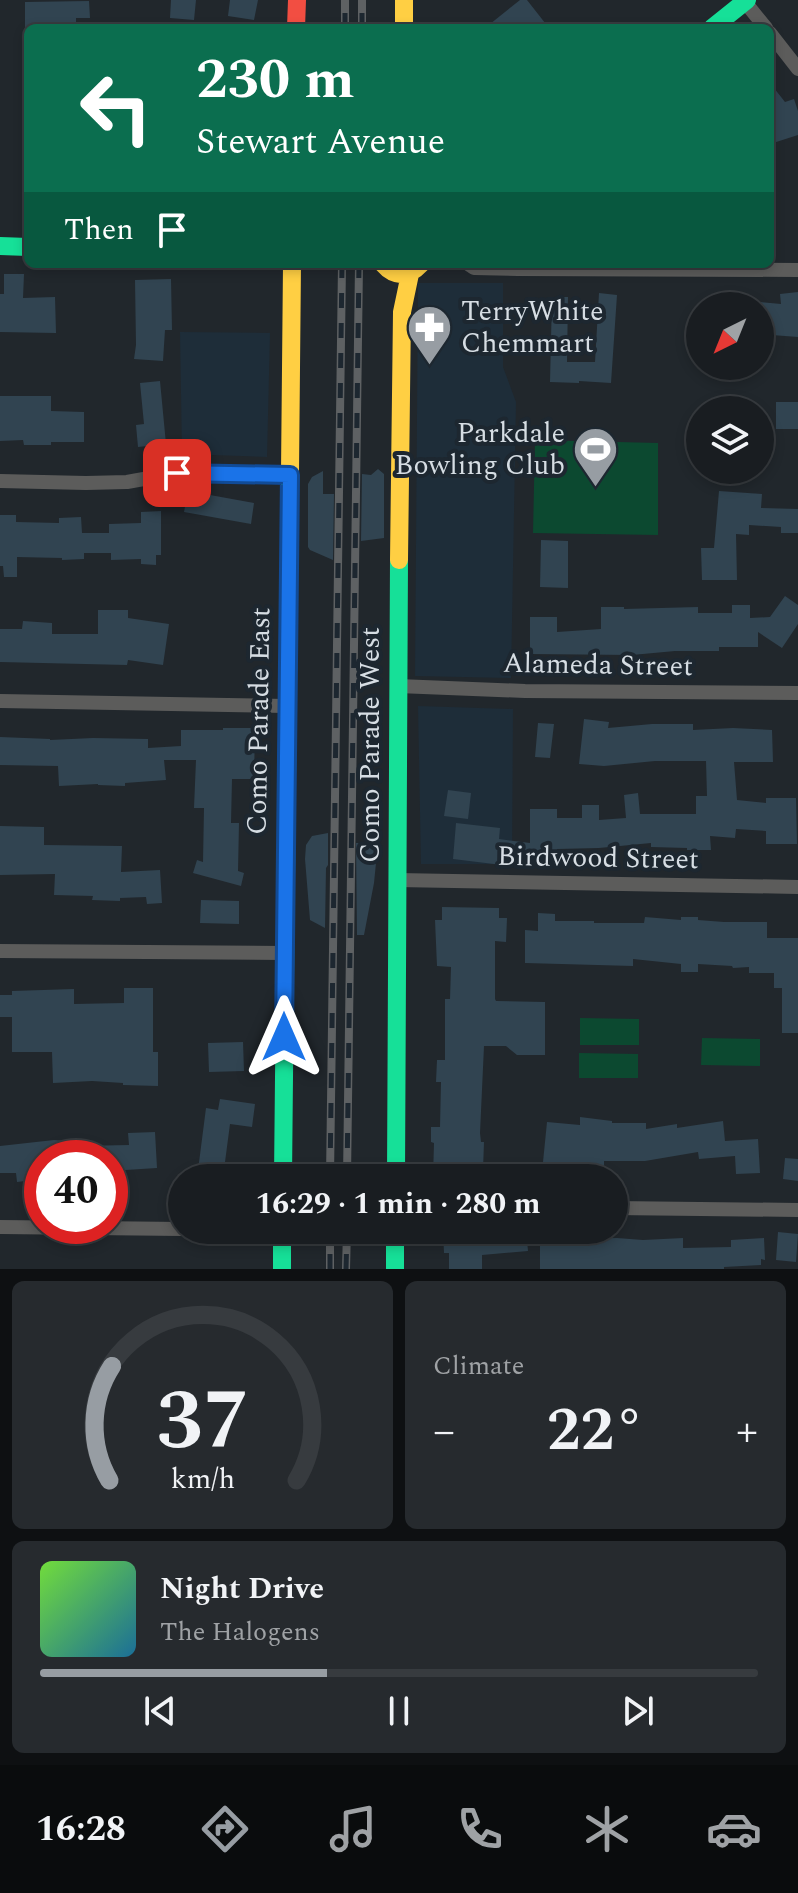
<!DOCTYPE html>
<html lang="en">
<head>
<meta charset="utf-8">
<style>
	body { margin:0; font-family:Spectral,serif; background:#262a2e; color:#f1f3f6; height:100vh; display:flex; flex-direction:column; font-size:30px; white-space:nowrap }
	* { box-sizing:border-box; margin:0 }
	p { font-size:26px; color:#9fa2a5 }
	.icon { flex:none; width:44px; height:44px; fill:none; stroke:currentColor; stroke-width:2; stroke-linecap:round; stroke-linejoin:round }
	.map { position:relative; height:1269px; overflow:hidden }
	.drawer { display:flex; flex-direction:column; gap:12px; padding:12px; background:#0e1012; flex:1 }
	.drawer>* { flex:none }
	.top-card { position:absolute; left:24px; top:24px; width:750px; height:244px; border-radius:12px; box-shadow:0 4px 12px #0003,0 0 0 2px #373b3f; background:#0b6e4f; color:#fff; overflow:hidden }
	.needle { width:52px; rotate:223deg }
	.buttons { position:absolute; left:686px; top:292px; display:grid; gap:16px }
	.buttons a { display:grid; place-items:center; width:88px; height:88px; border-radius:50%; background:#191d21; box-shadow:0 4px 12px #0003,0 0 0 2px #373b3f; font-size:40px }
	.speed { position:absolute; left:24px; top:1140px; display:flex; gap:16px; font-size:40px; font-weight:700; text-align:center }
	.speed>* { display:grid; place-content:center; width:104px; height:104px; border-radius:50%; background:#191d21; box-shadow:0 4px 12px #0003,0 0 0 2px #373b3f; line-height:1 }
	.speed .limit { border:12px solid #d22; background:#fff; color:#111 }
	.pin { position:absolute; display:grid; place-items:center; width:68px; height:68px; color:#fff; margin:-34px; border-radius:16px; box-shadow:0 4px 12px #0006 }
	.me { position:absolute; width:88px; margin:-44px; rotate:0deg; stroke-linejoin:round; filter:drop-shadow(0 0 6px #0008) }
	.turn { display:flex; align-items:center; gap:28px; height:168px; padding:0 40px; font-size:36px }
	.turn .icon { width:104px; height:104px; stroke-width:2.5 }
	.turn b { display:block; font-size:56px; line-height:68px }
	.then { display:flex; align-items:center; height:76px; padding:0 40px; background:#0003; gap:16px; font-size:30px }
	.big { font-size:60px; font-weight:700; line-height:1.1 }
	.drawer .tile { flex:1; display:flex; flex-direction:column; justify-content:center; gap:12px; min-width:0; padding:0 28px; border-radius:12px; background:#262a2e }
	.drawer .dial { align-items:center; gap:0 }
	.dial svg { height:208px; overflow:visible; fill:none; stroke:#373b3f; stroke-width:7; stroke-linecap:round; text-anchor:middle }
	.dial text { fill:#f1f3f6; stroke:none }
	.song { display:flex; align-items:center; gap:24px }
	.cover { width:96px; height:96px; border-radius:12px; background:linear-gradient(135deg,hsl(100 70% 55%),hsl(200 70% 35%)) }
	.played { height:8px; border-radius:4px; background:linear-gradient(90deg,#979da3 40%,#373b3f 40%) }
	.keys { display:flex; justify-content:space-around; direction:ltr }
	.heat { display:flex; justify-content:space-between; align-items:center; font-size:44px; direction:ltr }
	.drawer .tiles { flex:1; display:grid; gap:12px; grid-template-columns:1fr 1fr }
	.tile:last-child { grid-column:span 2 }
	.trip { position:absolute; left:168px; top:1164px; width:460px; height:80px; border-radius:40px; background:#191d21; box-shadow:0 4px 12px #0003,0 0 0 2px #373b3f; font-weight:700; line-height:80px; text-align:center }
	.tabs { display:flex; height:128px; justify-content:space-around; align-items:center; background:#0a0c0d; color:#9fa2a5 }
	.tabs .icon { width:56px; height:56px }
	.tabs .active { color:#979da3 }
	.tabs b { font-size:36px; color:#f1f3f6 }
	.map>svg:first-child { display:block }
</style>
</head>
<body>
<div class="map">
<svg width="798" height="1269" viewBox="0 0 798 1269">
	<rect width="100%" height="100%" fill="#21272c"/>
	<path fill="#1e2d39" d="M418,283H503V367L516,402L511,678L415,676Z
		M180,332L270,333L267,457L182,454Z
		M418,706L513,709L512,864H421Z"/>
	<path fill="#0c4930" d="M535,440L658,443V535L533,533Z
		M580,1018L639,1019V1045H580Z
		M702,1038L760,1039V1066L701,1065Z
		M579,1053L638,1054V1078H579Z"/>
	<path fill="#314451" d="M171,0H196L194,20L170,18Z
		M230,0H258L254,20L228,16Z
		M520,0H527L549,28H485Z
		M89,1L90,18H76V28H25V2Z
		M770,83L785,102L794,99L798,111V135L770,144Z
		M4,274H24L23,298L55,297L56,333L0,332V294H4Z
		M171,279L172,330H165L163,361L134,359L136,345L135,280Z
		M798,292V337L760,334V302L781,304L780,294Z
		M599,293L617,295L611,383L579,381V383L550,382L552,297H568L567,362H595Z
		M160,381L166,444L138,447L136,425L144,424L140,383Z
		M0,396H51V411L84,412V442H51V445H24L23,440L0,441Z
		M776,402H798V429H776Z
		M378,469L384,474V538L361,541L362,474L371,475Z
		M323,471V494H334L333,560L310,550L308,547V484L312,477Z
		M188,491L254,503L251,524L184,512Z
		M719,491L762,494L761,508L798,509V533H781V527L749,525V535L736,534L737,580H702L701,548H714Z
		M161,511V555H156V565L141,564V559L111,560V553H84V559L62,560V558L17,557V577H4L3,566H0V515H16V522L59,523V518L81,517L82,533H109V524L141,523V512Z
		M541,540L568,541V588L540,587Z
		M785,596L798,605V624L782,648L758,632V647H719V651H675L632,655L530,654V617H557V632L601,629V607H624V609L698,607V613H732V605H750V618L770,617Z
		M98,610H128V618L169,624L163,665L128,660L127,665L0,662V629H22L23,621L52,623V634H98Z
		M584,719L609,722L608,728L652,724H693V730L733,728L772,730L773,762H734L737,800L766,803V798H796L797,844H766V831L736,829L735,838L710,836L711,850H687V848L651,847V843L599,848L557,849V853H512L510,866L453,859L456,823L500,828L499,839L530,843V809H557V818H582V805H599V820L626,818L624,795L638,793L640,814H696V796H707L706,761H655L604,766L579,764Z
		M538,723L554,724L550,758L535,757Z
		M223,728H255L254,779H232L231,823H239L238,871L244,873L241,886L193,873L197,860L203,862L204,808H194L196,760H164L166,780L125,783V786L98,785V784L59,786L58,766L0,765V737L50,739V740L93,738L148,739V748L181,746V730H223Z
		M448,790L471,793L468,819L444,816Z
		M0,826L44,827V845L122,846L121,872L160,870L162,903L147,904L146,897L120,898V901L92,900L93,896L54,895L55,874L0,875Z
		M328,833V865L326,868L325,928L310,920L305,859L306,845L312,836Z
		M356,843H378L374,883L364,935H357Z
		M201,900L239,901V924L200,923Z
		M442,907L499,908V918H507L506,942L495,941V999L496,1001L545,1002V1055H517L506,1046H484L480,1133L481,1142H484L483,1170L477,1169L476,1178H433L434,1143L431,1142V1127H440L441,1082H436L437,1060H445V999H450L451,967L437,966L435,920H442Z
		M538,913L555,914V921H594V923H644L645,917L681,920V917H698V920L724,922H767V938H798V1033H782V988H774V973H749V967L733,968L732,966L698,964V972H681V964L633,959V966L525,963V930L538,931Z
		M124,988H153V1052H158V1086L123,1085V1083L92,1081L53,1083L52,1052H12V1017H0V995H12V991L74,989V1004L124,1003Z
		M243,1042L244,1071L209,1072L208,1043Z
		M220,1099L255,1104L252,1127L230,1124L225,1162L252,1166L251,1178H197L206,1108L218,1110Z
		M580,1117L612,1121V1123H646V1129L677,1124V1128L723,1121L725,1141L758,1139L760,1173L736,1174L735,1156L699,1159L698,1152L645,1161H604V1167L543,1162L547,1122L580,1125Z
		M155,1132L157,1168L110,1171V1158H39L41,1179L17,1182L16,1173H0V1146L54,1140L80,1142V1146L129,1145L128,1133Z
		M785,1158L798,1159V1181L783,1179Z
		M443,1230H475V1234L526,1230L528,1251L482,1255V1269H449V1253H444Z
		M778,1232L798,1234L796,1262L776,1260Z
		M617,1238L643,1240L683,1238V1248L731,1247V1240L764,1238L765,1260L761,1259V1265L724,1267V1269H540V1242H573V1239Z"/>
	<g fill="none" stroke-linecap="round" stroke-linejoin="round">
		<path stroke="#5c5c5b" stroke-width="14" d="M745,2L766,28
			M770,33L798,69
			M468,264L474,268L518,269L798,270
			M0,481L86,483L127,482L177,473L290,475
			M398,686L525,691L798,693
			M0,701L288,706
			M397,880L798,887
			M0,951L284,953
			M614,1208L798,1210
			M0,1227L182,1229"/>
		<path stroke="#16e098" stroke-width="18" d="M712,28L747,0
			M0,246L28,247
			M283,1178L290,472
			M396,1178L399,560
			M282,1230V1269
			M395,1230V1269"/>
		<path stroke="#ffcf43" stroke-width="18" d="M404,0V28
			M383,264C395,278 409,277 421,264
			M290,472L292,264
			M399,560L402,312L410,274"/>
		<path stroke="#f24e42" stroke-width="18" d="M296,28L297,0"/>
		<defs>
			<path id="rail" d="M345,28V0
				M362,28V0
				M330,1178L342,264
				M347,1178L359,264
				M330,1269V1230
				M346,1269L347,1230"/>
		</defs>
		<use href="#rail" stroke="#5e6163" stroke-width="8"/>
		<use href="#rail" stroke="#1d2730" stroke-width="5" stroke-dasharray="15" stroke-linecap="butt"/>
	</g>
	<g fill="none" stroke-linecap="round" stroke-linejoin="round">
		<defs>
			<path id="route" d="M177,473L290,475L284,1037"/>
		</defs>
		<use href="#route" stroke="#114b97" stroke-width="20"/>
		<use href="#route" stroke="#1a73e8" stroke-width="14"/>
	</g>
	<defs>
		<symbol id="pharmacy-pin" viewBox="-11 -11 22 30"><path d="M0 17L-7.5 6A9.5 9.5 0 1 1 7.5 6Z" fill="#979da3" stroke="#1d2730"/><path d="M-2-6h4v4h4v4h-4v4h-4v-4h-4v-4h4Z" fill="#fff"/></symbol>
		<symbol id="stadium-pin" viewBox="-11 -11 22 30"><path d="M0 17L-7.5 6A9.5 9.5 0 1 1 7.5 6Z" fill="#979da3" stroke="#1d2730"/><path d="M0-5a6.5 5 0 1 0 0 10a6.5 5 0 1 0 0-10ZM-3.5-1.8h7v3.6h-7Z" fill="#fff"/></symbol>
	</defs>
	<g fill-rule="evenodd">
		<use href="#pharmacy-pin" x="404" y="302" width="51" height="69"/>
		<use href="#stadium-pin" x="570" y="424" width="51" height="69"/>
	</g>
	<g text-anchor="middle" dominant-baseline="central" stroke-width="8" stroke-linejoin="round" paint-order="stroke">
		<g font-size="28" fill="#d6dde3" stroke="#1d2730" text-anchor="start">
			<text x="461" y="311">TerryWhite<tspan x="461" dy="32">Chemmart</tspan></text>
			<text x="565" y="433" text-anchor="end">Parkdale<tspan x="565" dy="32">Bowling Club</tspan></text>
		</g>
		<g font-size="28" fill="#d6dde3" stroke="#1d2730">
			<text transform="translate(598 665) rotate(1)">Alameda Street</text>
			<text transform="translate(259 721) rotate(-89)">Como Parade East</text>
			<text transform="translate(370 745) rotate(-90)">Como Parade West</text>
			<text transform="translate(598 858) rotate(1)">Birdwood Street</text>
		</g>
	</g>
</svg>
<div class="buttons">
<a><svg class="needle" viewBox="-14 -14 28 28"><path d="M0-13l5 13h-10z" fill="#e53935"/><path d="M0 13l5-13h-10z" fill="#9fa2a5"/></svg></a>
<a><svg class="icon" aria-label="layers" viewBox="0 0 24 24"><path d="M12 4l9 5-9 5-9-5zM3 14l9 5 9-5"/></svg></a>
</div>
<div class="speed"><div class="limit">40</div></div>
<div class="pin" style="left:177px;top:473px;background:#d93025"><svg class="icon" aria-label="arrive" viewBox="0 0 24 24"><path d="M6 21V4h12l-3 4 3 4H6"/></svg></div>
<svg class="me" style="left:284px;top:1037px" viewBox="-20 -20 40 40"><path d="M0-17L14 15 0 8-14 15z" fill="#1a73e8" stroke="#fff" stroke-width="4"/></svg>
<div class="trip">16:29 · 1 min · 280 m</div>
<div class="top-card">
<div class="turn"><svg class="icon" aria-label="left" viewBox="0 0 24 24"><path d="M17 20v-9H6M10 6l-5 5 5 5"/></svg><div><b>230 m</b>Stewart Avenue</div></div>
<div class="then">Then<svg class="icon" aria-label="arrive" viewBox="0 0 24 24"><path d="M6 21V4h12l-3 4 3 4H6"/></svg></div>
</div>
</div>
<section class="drawer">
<div class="tiles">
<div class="tile dial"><svg viewBox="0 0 100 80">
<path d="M14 69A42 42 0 1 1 86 69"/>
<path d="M14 69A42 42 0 0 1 15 25" stroke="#979da3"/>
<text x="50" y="56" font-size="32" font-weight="700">37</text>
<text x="50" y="72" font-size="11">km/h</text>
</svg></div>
<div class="tile"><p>Climate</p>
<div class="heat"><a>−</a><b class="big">22°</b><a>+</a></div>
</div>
<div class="tile">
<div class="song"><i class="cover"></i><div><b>Night Drive</b><p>The Halogens</p></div></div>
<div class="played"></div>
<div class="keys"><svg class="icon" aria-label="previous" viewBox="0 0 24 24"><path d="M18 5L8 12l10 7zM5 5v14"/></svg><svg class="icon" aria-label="pause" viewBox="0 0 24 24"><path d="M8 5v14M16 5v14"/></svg><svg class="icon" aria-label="next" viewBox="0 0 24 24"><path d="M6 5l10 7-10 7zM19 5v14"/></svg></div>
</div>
</div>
</section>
<nav class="tabs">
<b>16:28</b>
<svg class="icon active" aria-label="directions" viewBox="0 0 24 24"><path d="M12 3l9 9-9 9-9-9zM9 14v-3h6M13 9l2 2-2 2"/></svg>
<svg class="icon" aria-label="music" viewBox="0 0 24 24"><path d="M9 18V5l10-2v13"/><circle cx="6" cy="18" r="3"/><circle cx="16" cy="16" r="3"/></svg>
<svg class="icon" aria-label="phone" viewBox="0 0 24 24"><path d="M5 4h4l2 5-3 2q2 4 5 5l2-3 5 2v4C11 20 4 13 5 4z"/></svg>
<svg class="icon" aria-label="climate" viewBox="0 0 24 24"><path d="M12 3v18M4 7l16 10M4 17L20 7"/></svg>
<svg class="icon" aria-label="car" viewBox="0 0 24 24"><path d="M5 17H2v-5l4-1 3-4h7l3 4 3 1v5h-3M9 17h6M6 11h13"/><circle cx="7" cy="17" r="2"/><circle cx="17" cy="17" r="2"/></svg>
</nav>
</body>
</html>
